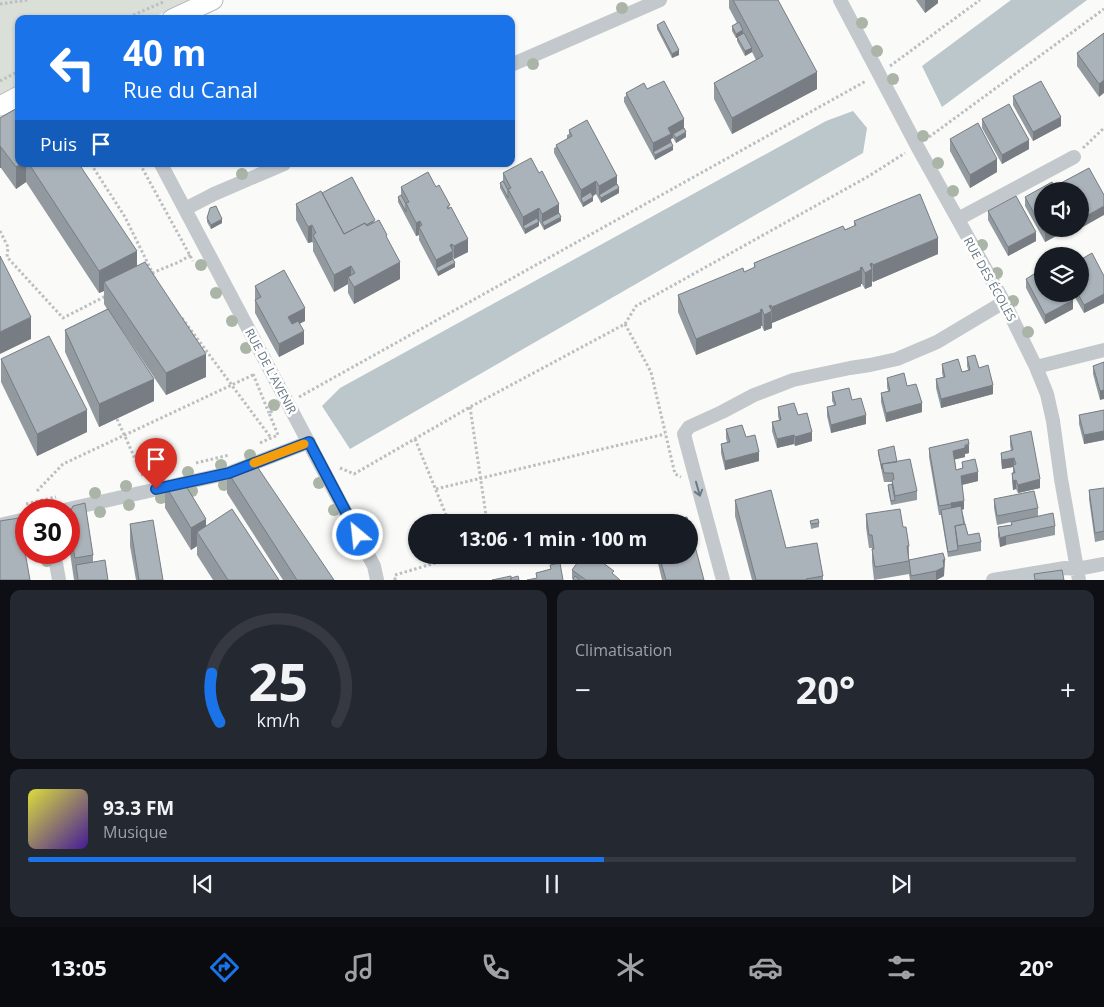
<!DOCTYPE html>
<html lang="fr">
<head>
<meta charset="utf-8">
<style>
	body { margin:0; font-family:"Open Sans",sans-serif; background:#242831; color:#f1f3f6; height:100vh; display:flex; flex-direction:column; font-size:19px; white-space:nowrap }
	* { box-sizing:border-box; margin:0 }
	p { font-size:16px; color:#9ea1a6 }
	.icon { flex:none; width:28px; height:28px; fill:none; stroke:currentColor; stroke-width:2; stroke-linecap:round; stroke-linejoin:round }
	.map { position:relative; height:580px; overflow:hidden }
	.panel { display:flex; flex-direction:column; gap:10px; padding:10px; background:#0d0f14; flex:1 }
	.panel>* { flex:none }
	.guide { position:absolute; left:15px; top:15px; width:500px; height:152px; border-radius:10px; box-shadow:0 1px 4px #0004; background:#1a73e8; color:#fff; overflow:hidden }
	.controls { position:absolute; left:1034px; top:182px; display:grid; gap:10px }
	.controls a { display:grid; place-items:center; width:55px; height:55px; border-radius:50%; background:#171b24; box-shadow:0 1px 4px #0004; font-size:25px }
	.speed { position:absolute; left:15px; top:499px; display:flex; gap:10px; font-size:25px; font-weight:700; text-align:center }
	.speed>* { display:grid; place-content:center; width:65px; height:65px; border-radius:50%; background:#171b24; box-shadow:0 1px 4px #0004; line-height:1 }
	.speed .limit { border:8px solid #d22; background:#fff; color:#111 }
	.pin { position:absolute; display:grid; place-items:center; width:42px; height:42px; color:#fff; margin:-51px -21px; border-radius:50% 50% 50% 0; rotate:-45deg; box-shadow:0 0 5px #0007 }
	.pin .icon { rotate:45deg }
	.me { position:absolute; width:55px; margin:-28px; rotate:332deg; stroke-linejoin:round; filter:drop-shadow(0 0 4px #0008) }
	.turn { display:flex; align-items:center; gap:18px; height:105px; padding:0 25px; font-size:22px }
	.turn .icon { width:65px; height:65px; stroke-width:2.5 }
	.turn b { display:block; font-size:35px; line-height:42px }
	.then { display:flex; align-items:center; height:48px; padding:0 25px; background:#0003; gap:10px; font-size:19px }
	.big { font-size:38px; font-weight:700; line-height:1.1 }
	.panel .tile { flex:1; display:flex; flex-direction:column; justify-content:center; gap:8px; min-width:0; padding:0 18px; border-radius:10px; background:#242831 }
	.panel .dial { align-items:center; gap:0 }
	.dial svg { height:130px; overflow:visible; fill:none; stroke:#363941; stroke-width:7; stroke-linecap:round; text-anchor:middle }
	.dial text { fill:#f1f3f6; stroke:none }
	.song { display:flex; align-items:center; gap:15px }
	.cover { width:60px; height:60px; border-radius:8px; background:linear-gradient(135deg,hsl(60 70% 55%),hsl(260 70% 35%)) }
	.played { height:5px; border-radius:2px; background:linear-gradient(90deg,#1a73e8 55%,#363941 55%) }
	.keys { display:flex; justify-content:space-around; direction:ltr }
	.heat { display:flex; justify-content:space-between; align-items:center; font-size:28px; direction:ltr }
	.panel .tiles { flex:1; display:grid; gap:10px; grid-template-columns:1fr 1fr }
	.tile:last-child { grid-column:span 2 }
	.trip { position:absolute; left:408px; top:514px; width:290px; height:50px; border-radius:25px; background:#171b24; box-shadow:0 1px 4px #0004; font-weight:700; line-height:50px; text-align:center }
	.tabs { display:flex; height:80px; justify-content:space-around; align-items:center; background:#090b0e; color:#9ea1a6 }
	.tabs .icon { width:35px; height:35px }
	.tabs .selected { color:#1a73e8 }
	.tabs b { font-size:22px; color:#f1f3f6 }
	.map>svg:first-child { display:block }
</style>
</head>
<body>
<div class="map">
<svg width="1104" height="580" viewBox="0 0 1104 580">
	<rect width="100%" height="100%" fill="#fafaf8"/>
	<path fill="#dadfd7" d="M0,0H192L149,19H19V86L0,97Z"/>
	<path fill="#bbc7cb" d="M1011,0H1087L942,107L922,66Z
		M853,111L867,128L863,153L350,449L322,406L340,388L826,121Z"/>
	<g fill="none" stroke-linecap="round" stroke-linejoin="round">
		<defs>
			<path id="secondary" d="M172,19L213,0
				M0,106L19,96"/>
		</defs>
		<use href="#secondary" stroke="#b3babf" stroke-width="21"/>
		<path stroke="#bbbfc2" stroke-width="3" stroke-dasharray="2.5 2.5" stroke-linecap="butt" d="M0,4L28,0
			M124,19L163,2
			M890,66L980,0
			M0,81L19,71
			M929,137L1104,9
			M1083,148L1104,128
			M91,164L125,217L155,278
			M140,164L193,261
			M0,231L8,247L7,257L63,318L106,296
			M152,273L179,262L191,255
			M182,318L271,438
			M625,324L651,372L675,474L681,477
			M253,374L269,413
			M299,397L866,81
			M470,407L487,522
			M117,419L143,476
			M415,439L449,522
			M260,443L278,435L269,413L276,409
			M196,463L229,455
			M340,468L354,474L470,407L625,324L636,306L869,176L905,153
			M436,489L665,434
			M37,491L63,464L255,374
			M44,500L46,510
			M26,504L56,497
			M395,580V575L462,555"/>
		<path stroke="#c3c8cc" stroke-width="14" d="M840,0L917,146L1004,302L1036,367L1047,394L1053,421L1061,479L1079,580
			M511,65L660,0
			M161,164L374,566L377,580
			M185,209L214,194L284,164
			M958,219L1074,157
			M1036,367L1104,350
			M64,510L229,473L309,442
			M0,525L26,519
			M54,552L59,580
			M723,580L686,442L684,434L689,427L722,412L754,395L793,380L850,368L870,365L897,359L937,342L1004,302
			M993,580L1065,568L1077,569L1104,564"/>
		<use href="#secondary" stroke="#fff" stroke-width="19"/>
	</g>
	<g fill="#aab4a7">
		<circle cx="622" cy="8" r="6"/>
		<circle cx="862" cy="23" r="6"/>
		<circle cx="877" cy="51" r="6"/>
		<circle cx="533" cy="64" r="6"/>
		<circle cx="893" cy="79" r="6"/>
		<circle cx="923" cy="136" r="6"/>
		<circle cx="938" cy="163" r="6"/>
		<circle cx="242" cy="174" r="6"/>
		<circle cx="953" cy="191" r="6"/>
		<circle cx="982" cy="245" r="6"/>
		<circle cx="201" cy="265" r="6"/>
		<circle cx="997" cy="273" r="6"/>
		<circle cx="216" cy="293" r="6"/>
		<circle cx="1013" cy="301" r="6"/>
		<circle cx="232" cy="321" r="6"/>
		<circle cx="1028" cy="332" r="6"/>
		<circle cx="246" cy="348" r="6"/>
		<circle cx="274" cy="405" r="6"/>
		<circle cx="250" cy="455" r="6"/>
		<circle cx="221" cy="465" r="6"/>
		<circle cx="188" cy="472" r="6"/>
		<circle cx="158" cy="479" r="6"/>
		<circle cx="319" cy="483" r="6"/>
		<circle cx="224" cy="485" r="6"/>
		<circle cx="126" cy="486" r="6"/>
		<circle cx="192" cy="491" r="6"/>
		<circle cx="95" cy="493" r="6"/>
		<circle cx="161" cy="498" r="6"/>
		<circle cx="129" cy="505" r="6"/>
		<circle cx="334" cy="510" r="6"/>
		<circle cx="100" cy="512" r="6"/>
		<circle cx="348" cy="537" r="6"/>
		<circle cx="47" cy="561" r="6"/>
	</g>
	<path fill="#929a9f" d="M729,0H778L817,89L732,134L714,99V83L756,60L752,52L745,56L737,41V38H736L732,31V26L737,23L729,8Z
		M916,0H938V3L925,13Z
		M657,25L679,55L672,58L657,29Z
		M1104,33L1099,97L1077,66V53Z
		M647,89L684,128L686,137L676,143L673,138L671,139L673,150L655,160L624,102V97L626,96V93Z
		M1013,96L1061,126L1033,141L1013,105Z
		M0,118L19,164H79L137,266L206,377L166,395L120,327L154,401L99,427L65,352V330L107,309L104,304V291L99,293L26,182L16,189L1,168Z
		M982,119L1029,149L1002,164L982,128Z
		M569,130L617,184L619,193L601,203L596,194L593,196V201L583,207L554,153V148L556,147V145L567,139V135L569,134Z
		M950,139L997,172L970,188L950,151Z
		M1089,168L1081,228L1080,226V191H1061V183Z
		M503,173L559,213L561,221L544,230L539,221V226L525,234L500,188V183L503,181Z
		M401,187H436L450,208L468,252L454,259L453,257L455,267L438,276L419,240V235L416,236L398,202V197L401,195Z
		M322,193L375,222L387,239L400,279L354,304L348,293V284L334,292L313,251V243L312,242L308,243L296,220V204Z
		M1025,197L1069,229L1045,242L1025,206Z
		M988,211L1036,241L1008,256L988,220Z
		M207,218L222,223L211,229L207,222Z
		M854,221L938,254L873,282L872,281V286L865,289L862,284H861V286L772,323V328L764,331L762,326H761V328L696,355L678,312V295L744,272L754,268V263L854,226Z
		M1104,276V303L1084,313L1073,294H1080Z
		M1026,279L1073,309L1045,324L1026,288Z
		M255,286L305,321L300,323L304,344L279,357L255,313Z
		M967,357L979,368L993,394L941,408L936,388V379L943,377L942,373V364L962,372L968,370L967,366Z
		M1,359L87,432L37,456L1,382Z
		M1104,362L1100,400L1093,374V366Z
		M887,378L907,386L922,412L886,422L881,402V393L888,391L887,387Z
		M832,392L866,424L831,433L827,416V407L834,405L832,401Z
		M778,407L798,415L812,441L795,446L794,444L777,448L772,431V422L779,420L778,416Z
		M1104,410V440L1084,444L1079,424V415Z
		M726,429L746,437L759,461L725,470L721,453V444L727,442L726,438Z
		M1010,436L1040,488L1018,493L1016,489L1013,490L1012,482V473H1013V467L1002,469L1001,462V453L1011,451L1010,445Z
		M929,448L969,453L965,454V457L955,459L956,470L962,468V462L978,481L962,485L964,509L962,510L968,535L981,542V551L948,557L941,515H939L929,457Z
		M878,450L897,462L917,491V500L891,505L888,489V485L892,484V482H884L878,454Z
		M227,471L334,580H283L227,493Z
		M165,485L206,527L279,580H213L197,555V546L191,550L165,508Z
		M1104,488V540L1095,542L1089,499V490Z
		M994,499L1038,508V516L1055,526V535L1006,545L1000,547L998,536V527L1011,525V522L997,525L994,508Z
		M735,500L786,548L823,576V580H752L735,516Z
		M69,514L93,555V562L108,580H74L69,546Z
		M866,514L903,527L909,546V560L945,569H944V576L937,580H910L909,574L874,580L872,562V548H869L866,527Z
		M810,521L819,523V527L811,529Z
		M130,524L163,580H136L130,546Z
		M656,555H689L704,580H662Z
		M572,570L614,575L620,580H573L572,578Z"/>
	<path fill="#777d82" d="M925,0H938V3L925,13Z
		M743,30V35L736,38V34Z
		M752,48V52L745,56V51Z
		M679,50V55L672,58V54Z
		M817,72V89L732,134V118Z
		M1104,80V93L1099,97V84Z
		M1061,117V126L1033,141V132Z
		M684,119V132L673,134V138L671,139V146L653,152V156V143L668,128Z
		M686,132V137L676,143V138Z
		M1029,140V149L1002,164V155Z
		M1,145V168H0V146Z
		M673,146V150L655,160V155Z
		M997,159V172L970,188V175Z
		M20,164H26V182L16,189V167Z
		M617,176V189L599,195V186Z
		M596,181V194L583,202L581,198V190Z
		M619,188V193L601,203V198Z
		M593,197V201L583,207V203Z
		M559,204V217L542,222V214Z
		M1104,206V215L1081,228V219Z
		M539,208V226L525,234V229L523,226V217Z
		M561,217V221L544,230V226Z
		M222,219V223L211,229V225Z
		M420,221V229L419,227V235L416,236V223Z
		M312,225V242L308,243V227Z
		M1052,229H1069L1045,242V233Z
		M1036,232V241L1008,256V247Z
		M938,238V254L873,282V265Z
		M468,239V252L454,259V246Z
		M452,244L453,264L436,268V273V260L450,245Z
		M137,251V274L104,282V291L99,293V271Z
		M400,262V279L354,304V287Z
		M455,263V267L438,276V272Z
		M872,263V286L865,289V273L870,264Z
		M351,266V282L348,277V284L334,292V275Z
		M862,267V284H861V286L772,323V307Z
		M1104,294V303L1084,313V305Z
		M1073,300V309L1045,324V315Z
		M771,305L772,328L764,331V315L769,306Z
		M305,308V321L288,330V317Z
		M762,309V326H761V328L696,355V339Z
		M31,317V339L0,354V332Z
		M304,331V344L279,357V344Z
		M206,354V377L166,395V373Z
		M154,379V401L99,427V404Z
		M993,385V394L941,408V399Z
		M1104,390V399L1100,400V391Z
		M922,403V412L886,422V413Z
		M87,410V432L37,456V434Z
		M866,415V424L831,433V425Z
		M1104,431V440L1084,444V435Z
		M812,432V441L795,446V437Z
		M794,435V444L777,448V439Z
		M969,444V453L965,454V457L953,460V451Z
		M759,452V461L725,470V461Z
		M1014,458V466L1013,465V467L1002,469V460Z
		M978,472V481L961,485V476Z
		M1040,479V488L1018,493V485Z
		M1016,480V489L1013,490V481Z
		M964,501V509L951,512V503Z
		M206,519V541L197,532V546L191,550V528Z
		M1006,536V545L1000,547V538Z
		M943,560H945L944,576L936,580V571Z"/>
	<path fill="#aab3b9" stroke="#777d82" d="M733,0H778L817,72L732,118L714,83L763,56Z
		M664,21L679,50L672,54L657,25Z
		M739,22L743,30L736,34L732,26Z
		M744,33L752,48L745,51L737,37Z
		M1104,33V80L1099,84L1077,53Z
		M664,81L684,119L668,128L671,134L653,143L626,93L644,83L647,89Z
		M1041,81L1061,117L1033,132L1013,96Z
		M1009,104L1029,140L1002,155L982,119Z
		M19,107V164H20L16,167L0,146V118Z
		M587,120L617,176L599,186L596,181L581,190L556,145L572,136L569,130Z
		M978,123L997,159L970,175L950,139Z
		M684,128L686,132L676,138L673,134Z
		M671,142L673,146L655,155L653,152Z
		M531,158L539,173L542,171L559,204L542,214L539,208L523,217L508,189L511,188L503,173Z
		M29,164H79L137,251L99,271Z
		M1089,168L1104,195V206L1081,219L1080,217V191H1066L1061,183Z
		M428,172L436,187L439,185L450,205L447,207L448,209L451,207L468,239L454,246L452,244L450,245L453,251L436,260L419,227L422,225L420,221L416,223L406,203L409,202L401,187Z
		M352,177L375,220L366,225L365,223L344,234L322,193Z
		M503,181L508,190V198L500,183Z
		M1052,182L1057,191H1042V229H1052L1045,233L1025,197Z
		M617,184L619,188L601,198L599,195Z
		M321,191L344,234L365,223L367,226L379,220L387,235L386,236L400,262L354,287L348,277L355,273L351,266L334,275L313,235L316,233L312,225L308,227L296,204Z
		M591,192L593,197L583,203L581,198Z
		M920,194L938,238L873,265L872,263L870,264L872,269L865,273L862,267L860,268L861,270L772,307L771,305L769,306L772,311L764,315L762,309L760,310L761,312L696,339L678,295L743,268L744,272L755,267L754,263L843,226L845,230L856,225L854,221Z
		M401,195L406,204V212L398,197Z
		M1016,196L1036,232L1008,247L988,211Z
		M216,206L222,219L211,225L207,218L210,208Z
		M559,213L561,217L544,226L542,222Z
		M537,218L539,222L525,229L523,226Z
		M1092,253L1104,276V294L1084,305L1078,294H1080V260Z
		M0,256L31,317L0,332Z
		M453,259L455,263L438,272L436,268Z
		M145,262L206,354L166,373L104,282Z
		M1042,269V294H1069L1073,300L1045,315L1026,279Z
		M284,270L305,308L288,317L292,324L298,321L304,331L279,344L255,300L261,297L255,286Z
		M108,309L154,379L99,404L65,330Z
		M49,336L87,410L37,434L1,359Z
		M975,355L979,368L988,365L993,385L941,399L936,379L945,377L942,364L958,359L962,372L970,370L967,357Z
		M1104,362V390L1100,391L1093,366Z
		M904,373L907,386L916,384L922,403L886,413L881,393L890,391L887,378Z
		M849,388L852,400L861,398L866,415L831,425L827,407L836,405L832,392Z
		M794,403L798,415L807,413L812,432L795,437L794,435L777,439L772,422L781,420L778,407Z
		M1104,410V431L1084,435L1079,415Z
		M742,425L746,437L755,435L759,452L725,461L721,444L730,442L726,429Z
		M1031,431L1040,479L1018,485L1016,480L1013,481L1012,473H1015L1013,465L1016,464L1014,458L1002,460L1001,453L1013,450L1010,436Z
		M968,439L969,444L965,445V448L953,451L956,470L963,468L962,462L975,459L978,472L961,476L964,501L951,503V504L939,506L929,448Z
		M894,446L897,462L882,464V469L878,450Z
		M910,459L917,491L895,496L892,480L894,479L893,473H884L882,464Z
		M254,462L334,580H297L227,471Z
		M183,481L206,519L191,528L165,485Z
		M892,484L895,500L891,501L888,485Z
		M1104,488V531L1095,533L1089,490Z
		M771,490L786,548L817,543L823,576L806,579V580H756L735,500Z
		M1034,491L1038,508L997,516L994,499Z
		M85,503L93,555L75,558L69,524V514L73,506Z
		M961,506L964,524L955,526L958,550L948,552L941,510Z
		M232,509L279,580H228L197,532Z
		M900,509L903,527H906L909,546H907L909,561L875,567L872,549H874L872,535H869L866,514Z
		M1053,513L1055,526L1006,536L1000,538L998,527L1012,525L1011,522Z
		M687,517L688,522H665Z
		M19,518L30,580H0V521Z
		M818,519L819,523L811,524L810,521Z
		M153,520L163,580H139L130,524Z
		M689,524L704,580H666L659,555H689Z
		M965,524L968,535L979,533L981,542L958,546L955,526Z
		M943,553L945,560H943L944,567L936,571L911,576L909,560Z
		M583,555H585L597,563L599,560L614,571L612,573L620,580H586L572,570Z
		M105,560L108,580H78L76,565Z
		M560,563L563,580H527L537,578L536,573L551,569L550,565Z
		M1062,570L1064,580H1035L1034,574Z
		M511,576V580H492Z
		M518,576L519,580H511V578Z
		M575,576L580,580H574L573,579Z"/>
	<defs><path id="oneway-shaft" d="M-6 0H5M1.5-3L5.5 0L1.5 3" fill="none" stroke-width="1.6" stroke-linecap="round" stroke-linejoin="round" transform="scale(1.25)"/></defs>
	<use stroke="#6a7a87" href="#oneway-shaft" transform="translate(698 489) rotate(74)"/>
	<g fill="none" stroke-linecap="round" stroke-linejoin="round">
		<defs>
			<path id="route" d="M156,489L229,473L309,442L358,535"/>
		</defs>
		<use href="#route" stroke="#114b97" stroke-width="12"/>
		<use href="#route" stroke="#1a73e8" stroke-width="9"/>
		<path stroke="#f59e0b" stroke-width="9" d="M254,463L304,444"/>
	</g>
	<g text-anchor="middle" dominant-baseline="central" stroke-width="5" stroke-linejoin="round" paint-order="stroke">
		<g font-size="12" fill="#657683" stroke="#fff">
			<text transform="translate(990 279) rotate(61)">RUE DES ÉCOLES</text>
			<text transform="translate(271 371) rotate(62)">RUE DE L'AVENIR</text>
		</g>
	</g>
</svg>
<div class="controls">
<a><svg class="icon" aria-label="sound" viewBox="0 0 24 24"><path d="M4 9h4l5-4v14l-5-4H4zM17 9q2 3 0 6"/></svg></a>
<a><svg class="icon" aria-label="layers" viewBox="0 0 24 24"><path d="M12 4l9 5-9 5-9-5zM3 14l9 5 9-5"/></svg></a>
</div>
<div class="speed"><div class="limit">30</div></div>
<div class="pin" style="left:156px;top:489px;background:#d93025"><svg class="icon" aria-label="arrive" viewBox="0 0 24 24"><path d="M6 21V4h12l-3 4 3 4H6"/></svg></div>
<svg class="me" style="left:358px;top:535px" viewBox="-20 -20 40 40"><circle r="17" fill="#1a73e8" stroke="#fff" stroke-width="3"/><path d="M0-11L8 9 0 5-8 9z" fill="#fff"/></svg>
<div class="trip">13:06 · 1 min · 100 m</div>
<div class="guide">
<div class="turn"><svg class="icon" aria-label="left" viewBox="0 0 24 24"><path d="M17 20v-9H6M10 6l-5 5 5 5"/></svg><div><b>40 m</b>Rue du Canal</div></div>
<div class="then">Puis<svg class="icon" aria-label="arrive" viewBox="0 0 24 24"><path d="M6 21V4h12l-3 4 3 4H6"/></svg></div>
</div>
</div>
<section class="panel">
<div class="tiles">
<div class="tile dial"><svg viewBox="0 0 100 80">
<path d="M14 69A42 42 0 1 1 86 69"/>
<path d="M14 69A42 42 0 0 1 9 39" stroke="#1a73e8"/>
<text x="50" y="56" font-size="32" font-weight="700">25</text>
<text x="50" y="72" font-size="11">km/h</text>
</svg></div>
<div class="tile"><p>Climatisation</p>
<div class="heat"><a>−</a><b class="big">20°</b><a>+</a></div>
</div>
<div class="tile">
<div class="song"><i class="cover"></i><div><b>93.3 FM</b><p>Musique</p></div></div>
<div class="played"></div>
<div class="keys"><svg class="icon" aria-label="previous" viewBox="0 0 24 24"><path d="M18 5L8 12l10 7zM5 5v14"/></svg><svg class="icon" aria-label="pause" viewBox="0 0 24 24"><path d="M8 5v14M16 5v14"/></svg><svg class="icon" aria-label="next" viewBox="0 0 24 24"><path d="M6 5l10 7-10 7zM19 5v14"/></svg></div>
</div>
</div>
</section>
<nav class="tabs">
<b>13:05</b>
<svg class="icon selected" aria-label="directions" viewBox="0 0 24 24"><path d="M12 3l9 9-9 9-9-9zM9 14v-3h6M13 9l2 2-2 2"/></svg>
<svg class="icon" aria-label="music" viewBox="0 0 24 24"><path d="M9 18V5l10-2v13"/><circle cx="6" cy="18" r="3"/><circle cx="16" cy="16" r="3"/></svg>
<svg class="icon" aria-label="phone" viewBox="0 0 24 24"><path d="M5 4h4l2 5-3 2q2 4 5 5l2-3 5 2v4C11 20 4 13 5 4z"/></svg>
<svg class="icon" aria-label="climate" viewBox="0 0 24 24"><path d="M12 3v18M4 7l16 10M4 17L20 7"/></svg>
<svg class="icon" aria-label="car" viewBox="0 0 24 24"><path d="M5 17H2v-5l4-1 3-4h7l3 4 3 1v5h-3M9 17h6M6 11h13"/><circle cx="7" cy="17" r="2"/><circle cx="17" cy="17" r="2"/></svg>
<svg class="icon" aria-label="filters" viewBox="0 0 24 24"><path d="M4 7h16M4 17h16"/><circle cx="9" cy="7" r="2"/><circle cx="15" cy="17" r="2"/></svg>
<b>20°</b>
</nav>
</body>
</html>
